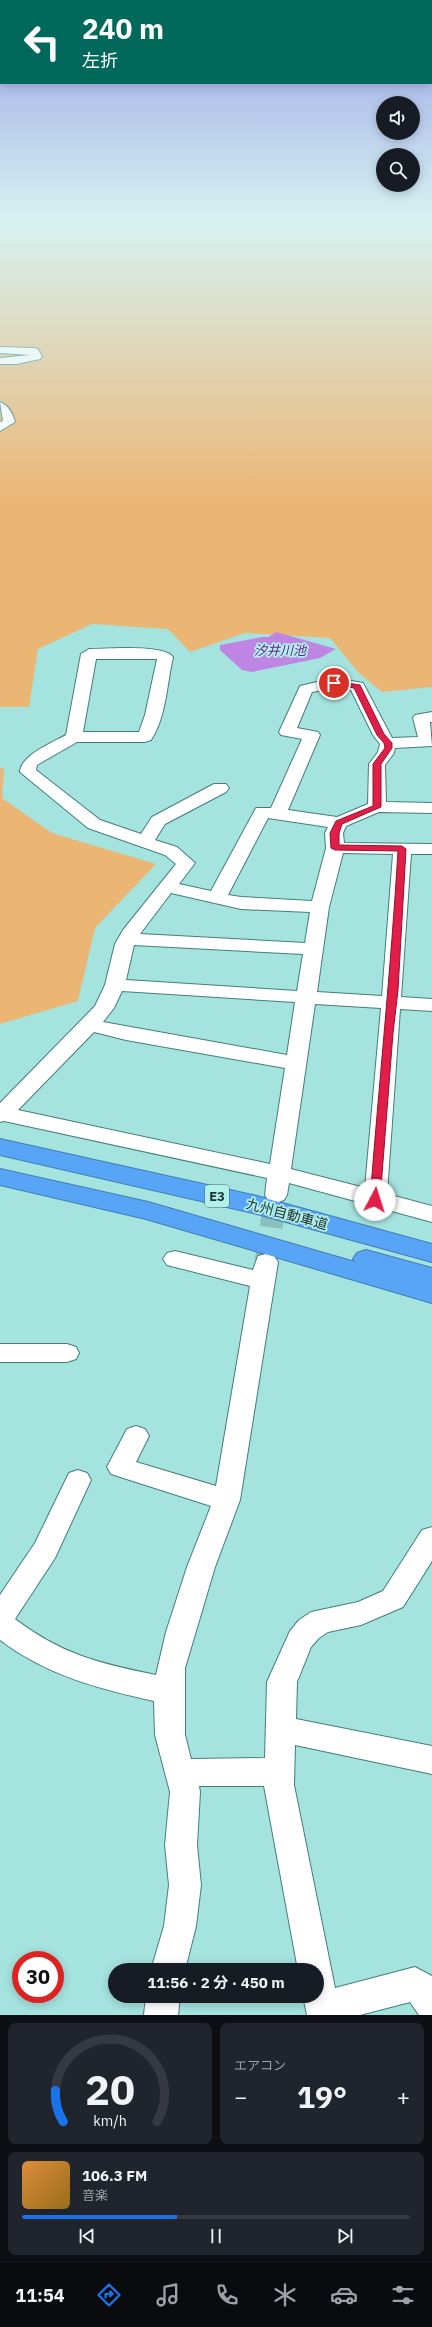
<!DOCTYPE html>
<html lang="ja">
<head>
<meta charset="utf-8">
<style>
	body { margin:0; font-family:"IBM Plex Sans","Noto Sans JP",sans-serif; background:#20242c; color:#f1f3f6; height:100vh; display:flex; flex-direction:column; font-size:15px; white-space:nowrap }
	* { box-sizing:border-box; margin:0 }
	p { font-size:13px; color:#9ea1a6 }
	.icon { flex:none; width:22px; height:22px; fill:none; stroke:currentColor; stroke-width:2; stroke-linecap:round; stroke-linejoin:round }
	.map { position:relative; height:2015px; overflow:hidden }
	.sheet { display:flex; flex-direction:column; gap:8px; padding:8px; background:#0d0f14; flex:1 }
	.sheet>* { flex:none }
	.top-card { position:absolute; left:0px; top:0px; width:432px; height:84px; box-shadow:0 2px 10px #0003; background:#00695c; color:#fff; overflow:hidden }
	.controls { position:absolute; left:376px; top:96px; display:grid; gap:8px }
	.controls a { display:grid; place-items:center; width:44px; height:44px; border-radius:50%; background:#171b24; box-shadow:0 2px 10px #0003; font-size:20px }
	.speed { position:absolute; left:12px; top:1951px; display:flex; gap:8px; font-size:20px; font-weight:700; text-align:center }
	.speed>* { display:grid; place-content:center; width:52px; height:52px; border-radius:50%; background:#171b24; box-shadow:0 2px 10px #0003; line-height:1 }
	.speed .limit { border:6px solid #d22; background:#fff; color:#111 }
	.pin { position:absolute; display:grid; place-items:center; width:34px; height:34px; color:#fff; margin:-17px; border:2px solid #fff; border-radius:50%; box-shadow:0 1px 4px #0007 }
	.me { position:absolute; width:44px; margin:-22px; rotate:5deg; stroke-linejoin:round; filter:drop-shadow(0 0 3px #0008) }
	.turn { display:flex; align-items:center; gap:14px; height:84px; padding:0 16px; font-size:18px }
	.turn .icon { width:52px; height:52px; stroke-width:2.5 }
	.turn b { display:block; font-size:28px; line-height:34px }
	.big { font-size:30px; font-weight:700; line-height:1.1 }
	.sheet .tile { flex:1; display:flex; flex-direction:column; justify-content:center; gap:6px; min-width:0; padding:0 14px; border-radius:8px; background:#20242c }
	.sheet .dial { align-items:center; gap:0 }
	.dial svg { height:104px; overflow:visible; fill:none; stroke:#363941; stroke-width:7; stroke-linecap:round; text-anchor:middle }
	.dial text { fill:#f1f3f6; stroke:none }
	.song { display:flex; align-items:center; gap:12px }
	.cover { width:48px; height:48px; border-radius:6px; background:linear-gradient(135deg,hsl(30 70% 55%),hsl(40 70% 35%)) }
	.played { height:4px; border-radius:2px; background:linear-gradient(90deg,#1a73e8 40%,#363941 40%) }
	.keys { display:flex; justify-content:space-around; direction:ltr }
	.heat { display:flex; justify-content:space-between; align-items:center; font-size:22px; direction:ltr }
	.sheet .tiles { flex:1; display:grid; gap:8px; grid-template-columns:1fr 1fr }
	.tile:last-child { grid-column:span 2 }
	.trip { position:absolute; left:108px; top:1963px; width:216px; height:40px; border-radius:20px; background:#171b24; box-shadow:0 2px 10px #0003; font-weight:700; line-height:40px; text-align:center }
	.tabs { display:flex; height:64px; justify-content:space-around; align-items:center; background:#090b0e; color:#9ea1a6 }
	.tabs .icon { width:28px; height:28px }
	.tabs .selected { color:#1a73e8 }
	.tabs b { font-size:18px; color:#f1f3f6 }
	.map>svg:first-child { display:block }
</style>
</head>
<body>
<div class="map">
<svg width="432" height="2015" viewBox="0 0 432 2015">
	<rect width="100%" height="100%" fill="#a5e3df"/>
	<path fill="#ebb674" d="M0,220H432V687L382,692L358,672L330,638L245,633L190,652L168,629L92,624L38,649L29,707H0Z
		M4,768L2,798L52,833L156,864L95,928L78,1001L0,1024V769Z"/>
	<path fill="#bf85e2" d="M276,632L336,649L320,658L252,672L242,670L220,650V645L262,637H269Z"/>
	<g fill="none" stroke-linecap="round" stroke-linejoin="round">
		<path stroke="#89c0bc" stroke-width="23" stroke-dasharray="23 12" stroke-linecap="butt" d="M266,1262L276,1195"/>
		<defs>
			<path id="street" d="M0,347L34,348L38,349L42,357L40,359L17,364H0V358L30,355L0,353Z
				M0,402C8,405 13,414 15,422L0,431V422L3,421Z
				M89,649C105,649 164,644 173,657C167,683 166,718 151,740L145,742H77L37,765L36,770L100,820L141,834L152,817L214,784H226L229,788L226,792L165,824L155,840L177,847L195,863L179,884L211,891L256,808H271L302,739L281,735L279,732L300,686L334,678L363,683L392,738L418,737L413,718L415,715L432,712V722H430L432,746L395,748L394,753L385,765L386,802L432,803V813L379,812L346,826L343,833L344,843L432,844V854H411L401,997L432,999V1011L400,1009L387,1194L432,1206V1222L289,1183L287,1195L284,1200L276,1203L268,1200L265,1195L267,1178L4,1121L0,1122V1103L95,1006L105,985L115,944L123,930L176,864L165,855L88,828L20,772C20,756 53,742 66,735L81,654ZM96,659H157L145,715L139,732H83ZM334,688L351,690L373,735L380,744L378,752L369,764L368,804L337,817L288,810L320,735L318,732L297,728L312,692ZM268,818L328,827L325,833L326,848L312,901L241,897L228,895ZM343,853L393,854L382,996L317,992L329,907ZM171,893L241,909L310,912L305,943L140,934ZM134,945L303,954L297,991L126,980ZM122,991L295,1002L287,1055L103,1022L114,1008ZM315,1004L381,1008L365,1188L291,1169ZM94,1032L126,1040L285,1068L270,1164L18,1110Z
				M175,1251L253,1270L258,1256L266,1254L274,1256L278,1262L240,1500L215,1567L185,1668V1735L191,1759L265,1758L267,1682L290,1631L299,1620L311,1612L358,1602L383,1591L422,1530L432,1527V1561L403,1607L361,1625L328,1632L319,1638L311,1647L297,1682L296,1719L432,1746V1774L295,1745L294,1785L335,1988L415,1967L432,1976V2015H419L410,2002L360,2015H307L303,1996H317V1970H298L264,1786H199L200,1792L197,1845L201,1885L196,1926L185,1970H151L164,1926L169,1885L165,1845L170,1792L155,1735L154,1701C99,1689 46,1675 0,1640V1595L35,1543L69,1473L78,1470L87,1473L91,1480L55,1558L15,1619C63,1655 98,1663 156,1675L166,1632L187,1567L211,1506L111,1474L107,1467L127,1429L136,1426L145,1429L149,1436L136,1462L216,1486L250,1286L167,1265L163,1259L167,1253Z
				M0,1344H67L76,1347L79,1353L76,1359L67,1362H0Z
				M146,1996H180L178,2015H144Z"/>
			<path id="highway" d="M0,1139L257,1196L432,1244V1262L257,1214L0,1155Z
				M0,1169L148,1202L355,1262L353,1259L357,1253L366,1250L432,1268V1303L146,1219L0,1185Z"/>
		</defs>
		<use href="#street" stroke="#437e7b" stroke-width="2"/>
		<use href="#highway" stroke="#427db2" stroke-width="2"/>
		<use href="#street" fill="#fff" fill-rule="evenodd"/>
		<use href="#highway" fill="#58a5f7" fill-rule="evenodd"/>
	</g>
	<linearGradient id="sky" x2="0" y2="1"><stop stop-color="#97a1e6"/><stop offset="0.44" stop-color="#d6f2f1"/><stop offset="1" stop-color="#d6f2f1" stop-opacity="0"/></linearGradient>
	<rect width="432" height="502" fill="url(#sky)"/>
	<path fill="#e11d48" stroke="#92132f" d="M334,681L360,685L384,734L392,743V748L381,764V807L342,824L339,833V845L402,846L406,849L398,990L393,1033L380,1200L375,1203L370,1200C379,1084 391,968 398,851L335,850L331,848L330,833L336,821L373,806V764L385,748L384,743L377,735L354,688L332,684L331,683Z"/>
	<g text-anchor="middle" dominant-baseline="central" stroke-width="3.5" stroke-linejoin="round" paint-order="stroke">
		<g font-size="13" font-style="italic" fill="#691f8d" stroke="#b2f0ec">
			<text x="280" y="650">汐井川池</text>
		</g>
		<rect fill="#b2f0ec" stroke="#486b69" stroke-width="1" x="205" y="1185" width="24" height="22" rx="3"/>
		<g font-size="13" font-weight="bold" fill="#1a3231">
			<text x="217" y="1196">E3</text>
		</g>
		<g font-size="14" fill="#1a3231" stroke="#b2f0ec">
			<text transform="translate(287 1214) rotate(15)">九州自動車道</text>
		</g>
	</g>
</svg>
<div class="controls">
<a><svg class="icon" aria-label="sound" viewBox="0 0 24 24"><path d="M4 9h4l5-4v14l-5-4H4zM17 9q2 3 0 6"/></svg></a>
<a><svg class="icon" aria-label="search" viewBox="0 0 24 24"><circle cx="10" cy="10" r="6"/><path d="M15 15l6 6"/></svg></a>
</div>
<div class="speed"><div class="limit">30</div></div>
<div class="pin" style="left:334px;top:683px;background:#d93025"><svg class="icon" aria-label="arrive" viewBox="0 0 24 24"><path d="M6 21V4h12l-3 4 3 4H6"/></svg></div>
<svg class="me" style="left:375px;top:1200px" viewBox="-20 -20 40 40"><circle r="19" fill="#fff"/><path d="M0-13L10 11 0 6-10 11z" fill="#e11d48"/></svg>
<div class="trip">11:56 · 2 分 · 450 m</div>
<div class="top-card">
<div class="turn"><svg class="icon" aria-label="left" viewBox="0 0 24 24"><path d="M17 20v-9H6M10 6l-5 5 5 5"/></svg><div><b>240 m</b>左折</div></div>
</div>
</div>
<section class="sheet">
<div class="tiles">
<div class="tile dial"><svg viewBox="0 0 100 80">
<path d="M14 69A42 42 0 1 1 86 69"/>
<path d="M14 69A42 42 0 0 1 8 45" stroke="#1a73e8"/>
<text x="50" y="56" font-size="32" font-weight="700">20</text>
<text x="50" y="72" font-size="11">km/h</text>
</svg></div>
<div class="tile"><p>エアコン</p>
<div class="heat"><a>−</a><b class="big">19°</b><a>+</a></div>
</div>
<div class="tile">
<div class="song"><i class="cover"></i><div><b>106.3 FM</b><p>音楽</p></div></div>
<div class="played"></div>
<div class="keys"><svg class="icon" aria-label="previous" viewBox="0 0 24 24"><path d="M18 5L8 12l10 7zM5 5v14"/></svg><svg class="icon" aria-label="pause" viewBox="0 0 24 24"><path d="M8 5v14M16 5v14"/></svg><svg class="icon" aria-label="next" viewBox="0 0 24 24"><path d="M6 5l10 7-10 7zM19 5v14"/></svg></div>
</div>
</div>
</section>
<nav class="tabs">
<b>11:54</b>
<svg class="icon selected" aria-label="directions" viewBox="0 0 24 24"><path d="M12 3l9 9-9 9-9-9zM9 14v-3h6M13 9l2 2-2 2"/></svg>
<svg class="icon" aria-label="music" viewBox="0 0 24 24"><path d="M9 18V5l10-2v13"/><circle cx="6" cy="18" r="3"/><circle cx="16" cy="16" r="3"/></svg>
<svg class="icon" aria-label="phone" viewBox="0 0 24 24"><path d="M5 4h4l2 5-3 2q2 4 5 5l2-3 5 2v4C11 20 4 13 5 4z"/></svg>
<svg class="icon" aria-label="climate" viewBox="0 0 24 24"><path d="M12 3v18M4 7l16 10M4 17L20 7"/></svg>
<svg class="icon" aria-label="car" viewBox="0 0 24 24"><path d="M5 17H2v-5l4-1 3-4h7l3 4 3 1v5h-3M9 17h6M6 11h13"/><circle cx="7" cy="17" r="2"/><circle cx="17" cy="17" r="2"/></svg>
<svg class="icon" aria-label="filters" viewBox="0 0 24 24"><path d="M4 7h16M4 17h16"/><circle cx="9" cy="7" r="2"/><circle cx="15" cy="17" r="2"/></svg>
</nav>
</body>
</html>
